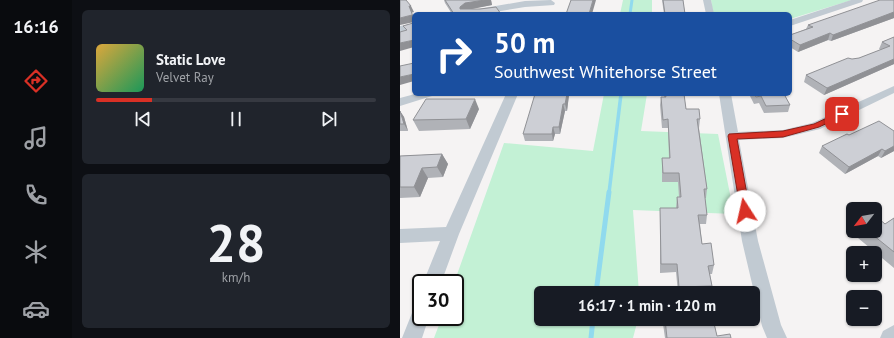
<!DOCTYPE html>
<html lang="en">
<head>
<meta charset="utf-8">
<style>
	body { margin:0; font-family:"PT Sans",sans-serif; background:#20242c; color:#f1f3f6; height:100vh; display:flex; flex-direction:column; font-size:15px; white-space:nowrap }
	* { box-sizing:border-box; margin:0 }
	p { font-size:13px; color:#9ea1a6 }
	.icon { flex:none; width:22px; height:22px; fill:none; stroke:currentColor; stroke-width:2; stroke-linecap:round; stroke-linejoin:round }
	.map { position:relative; flex:1; overflow:hidden }
	.details { display:flex; flex-direction:column; gap:10px; padding:10px; background:#0d0f14; width:328px }
	.details>* { flex:none }
	.guide { position:absolute; left:12px; top:12px; width:380px; height:84px; border-radius:6px; box-shadow:0 1px 3px #0004; background:#1a4fa0; color:#fff; overflow:hidden }
	.needle { width:26px; rotate:239deg }
	.controls { position:absolute; left:446px; top:202px; display:grid; gap:8px }
	.controls a { display:grid; place-items:center; width:36px; height:36px; border-radius:6px; background:#171b24; box-shadow:0 1px 3px #0004; font-size:20px }
	.speed { position:absolute; left:12px; top:274px; display:flex; gap:8px; font-size:20px; font-weight:700; text-align:center }
	.speed>* { display:grid; place-content:center; width:52px; height:52px; border-radius:50%; background:#171b24; box-shadow:0 1px 3px #0004; line-height:1 }
	.speed .limit { border:2px solid #111; border-radius:6px; background:#fff; color:#111 }
	.pin { position:absolute; display:grid; place-items:center; width:34px; height:34px; color:#fff; margin:-17px; border-radius:8px; box-shadow:0 2px 6px #0006 }
	.me { position:absolute; width:44px; margin:-22px; rotate:350deg; stroke-linejoin:round; filter:drop-shadow(0 0 3px #0008) }
	.turn { display:flex; align-items:center; gap:14px; height:84px; padding:0 16px; font-size:18px }
	.turn .icon { width:52px; height:52px; stroke-width:2.5 }
	.turn b { display:block; font-size:28px; line-height:34px }
	.details .tile { flex:1; display:flex; flex-direction:column; justify-content:center; gap:6px; min-width:0; padding:0 14px; border-radius:6px; background:#20242c }
	.details .dial { align-items:center; gap:0 }
	.dial b { font-size:52px; line-height:1 }
	.song { display:flex; align-items:center; gap:12px }
	.cover { width:48px; height:48px; border-radius:6px; background:linear-gradient(135deg,hsl(40 70% 55%),hsl(150 70% 35%)) }
	.played { height:4px; border-radius:2px; background:linear-gradient(90deg,#d93025 20%,#363941 20%) }
	.keys { display:flex; justify-content:space-around; direction:ltr }
	.trip { position:absolute; left:134px; top:286px; width:226px; height:40px; border-radius:6px; background:#171b24; box-shadow:0 1px 3px #0004; font-weight:700; line-height:40px; text-align:center }
	main { display:flex; flex:1; min-height:0 }
	.tab-bar { display:flex; flex-direction:column; width:72px; justify-content:space-around; align-items:center; background:#090b0e; color:#9ea1a6 }
	.tab-bar .icon { width:28px; height:28px }
	.tab-bar .selected { color:#d93025 }
	.tab-bar b { font-size:18px; color:#f1f3f6 }
	.map>svg:first-child { display:block }
</style>
</head>
<body>
<main>
<nav class="tab-bar">
<b>16:16</b>
<svg class="icon selected" aria-label="directions" viewBox="0 0 24 24"><path d="M12 3l9 9-9 9-9-9zM9 14v-3h6M13 9l2 2-2 2"/></svg>
<svg class="icon" aria-label="music" viewBox="0 0 24 24"><path d="M9 18V5l10-2v13"/><circle cx="6" cy="18" r="3"/><circle cx="16" cy="16" r="3"/></svg>
<svg class="icon" aria-label="phone" viewBox="0 0 24 24"><path d="M5 4h4l2 5-3 2q2 4 5 5l2-3 5 2v4C11 20 4 13 5 4z"/></svg>
<svg class="icon" aria-label="climate" viewBox="0 0 24 24"><path d="M12 3v18M4 7l16 10M4 17L20 7"/></svg>
<svg class="icon" aria-label="car" viewBox="0 0 24 24"><path d="M5 17H2v-5l4-1 3-4h7l3 4 3 1v5h-3M9 17h6M6 11h13"/><circle cx="7" cy="17" r="2"/><circle cx="17" cy="17" r="2"/></svg>
</nav>
<section class="details">
<div class="tile">
<div class="song"><i class="cover"></i><div><b>Static Love</b><p>Velvet Ray</p></div></div>
<div class="played"></div>
<div class="keys"><svg class="icon" aria-label="previous" viewBox="0 0 24 24"><path d="M18 5L8 12l10 7zM5 5v14"/></svg><svg class="icon" aria-label="pause" viewBox="0 0 24 24"><path d="M8 5v14M16 5v14"/></svg><svg class="icon" aria-label="next" viewBox="0 0 24 24"><path d="M6 5l10 7-10 7zM19 5v14"/></svg></div>
</div>
<div class="tile dial"><b>28</b><p>km/h</p></div>
</section>
<div class="map">
<svg width="494" height="338" viewBox="0 0 494 338">
	<rect width="100%" height="100%" fill="#f5f3f3"/>
	<path fill="#c3f1d5" d="M223,0H252V14H220Z
		M311,0H452L390,19V14H313Z
		M204,94H247L241,131L318,134L334,214L233,210L239,293H141V319H238L233,338H34L42,317H55L54,283L104,143L193,151Z"/>
	<g fill="none" stroke-linecap="round" stroke-linejoin="round">
		<path stroke="#90daee" stroke-width="3" d="M230,14L232,0"/>
		<path stroke="#90daee" stroke-width="3.5" d="M209,193L221,94"/>
		<path stroke="#90daee" stroke-width="5" d="M196,293L209,192
			M191,338L193,319"/>
		<path fill="#c1cad2" fill-rule="evenodd" d="M151,0L155,3L154,5L125,7L82,14H63L67,11L125,1Z
			M303,0H311L314,14H306Z
			M451,0H463L462,2L390,26V20Z
			M14,23V29L0,32V26Z
			M494,86V93L420,129L383,138L339,140L358,241L381,325L387,338H367L362,326L342,241L319,94H331L338,132L383,130L412,123Z
			M15,94H34L32,96L0,106V98Z
			M106,94H118L59,234L41,283H23L40,241L0,243V229L46,227Z
			M21,305V317H29L22,338H2L14,308Z
			M494,325V338H480L483,331Z"/>
	</g>
	<path fill="#b0b2b7" d="M44,0H91L92,5L70,9L101,14H52L45,3Z
		M262,0H283L285,14H264Z
		M494,0V18L431,41L428,40L398,52L390,47V35L406,29L408,25Z
		M494,37V64L424,95L404,82L406,75L459,58L481,50L479,49L482,42Z
		M264,94H284L286,109L300,119L299,128L307,189L306,198H305L307,215L306,224H300L302,244L314,265L312,274H310L312,286L310,293H278L276,272L260,273V208H276L277,197H279L278,182H262V158H269L268,128H262L260,105L261,97H264Z
		M349,94H384L390,105L388,112L364,113L359,103L354,104Z
		M169,95L167,111H165L160,134H155L153,141H125L123,134Z
		M79,109L70,129L19,131L13,120Z
		M0,111L4,117L8,131H0Z
		M494,131V151L481,158L478,156L445,174L419,153L422,146L449,135Z
		M42,154L48,164L43,177L28,178L20,197L0,198V156Z
		M494,218V268L458,238L462,231H475Z
		M264,319H313L317,336L331,338H265L263,324Z"/>
	<path fill="#909195" d="M85,0H91L92,5L67,10L60,9V7L65,3Z
		M193,0H196L192,14H189Z
		M9,6H11L14,12L11,13Z
		M494,12V18L431,41L433,35Z
		M12,15L14,22L0,25V18Z
		M430,33L428,40L398,52L400,45Z
		M14,40V47L0,51V43Z
		M494,59V64L424,95L427,88Z
		M14,74V81L0,85V77Z
		M167,94H169V95L167,111L165,104Z
		M75,99L79,109L70,129L66,119Z
		M163,104L165,111L160,134L159,127Z
		M0,111L4,117L8,131L4,124Z
		M153,127L155,134L153,141L152,134Z
		M494,146V151L481,158L485,151Z
		M482,149L478,156L445,174L449,167Z
		M42,154L48,164L43,177L37,167Z
		M22,168L28,178L20,197L14,187Z"/>
	<path fill="#cdcfd5" stroke="#909195" d="M0,0H6L11,6H9L14,19V40L0,43V32L7,30L3,26L13,23L12,15L0,18Z
		M45,0H85L65,3L60,7V9H80L96,7L101,14H54Z
		M171,0H193L189,14H166Z
		M263,0H283L285,14H265Z
		M480,0H494V12L433,35L430,33L400,45L390,39V35L413,27L408,25Z
		M494,37V59L427,88L406,75L448,58L452,59L459,58L490,46L482,42Z
		M14,63V74L0,77V66Z
		M135,94H167L165,104H163L159,127H153L152,134H123Z
		M265,94H284L286,109H299L300,119H297L307,189H304L307,215H298L302,244L311,243L314,265L308,266L312,286L279,287L277,264H261L260,208H278L277,197H281L279,173H263L262,158H270L268,119L263,120L261,97H266Z
		M354,94H384L390,105L366,106L361,96L356,97Z
		M26,99H75L66,119L13,120Z
		M0,111L4,124H0Z
		M479,121L494,131V146L485,151L482,149L449,167L422,146L447,134L449,135Z
		M42,154L37,167L22,168L14,187H0V156Z
		M478,218L485,224L494,218V252L468,231H475V220Z
		M265,319H313L317,336L330,334L331,338H267Z"/>
	<path fill="#d93025" stroke="#8d1f18" d="M442,111L445,112V115L419,127L383,137L337,139L350,211L349,214H341L328,136L329,134L383,131L414,124Z"/>
</svg>
<div class="controls">
<a><svg class="needle" viewBox="-14 -14 28 28"><path d="M0-13l5 13h-10z" fill="#e53935"/><path d="M0 13l5-13h-10z" fill="#9ea1a6"/></svg></a>
<a>+</a>
<a>−</a>
</div>
<div class="speed"><div class="limit">30</div></div>
<div class="pin" style="left:442px;top:114px;background:#d93025"><svg class="icon" aria-label="arrive" viewBox="0 0 24 24"><path d="M6 21V4h12l-3 4 3 4H6"/></svg></div>
<svg class="me" style="left:345px;top:211px" viewBox="-20 -20 40 40"><circle r="19" fill="#fff"/><path d="M0-13L10 11 0 6-10 11z" fill="#d93025"/></svg>
<div class="trip">16:17 · 1 min · 120 m</div>
<div class="guide">
<div class="turn"><svg class="icon" aria-label="right" viewBox="0 0 24 24"><path d="M7 20v-9h11M14 6l5 5-5 5"/></svg><div><b>50 m</b>Southwest Whitehorse Street</div></div>
</div>
</div>
</main>
</body>
</html>
